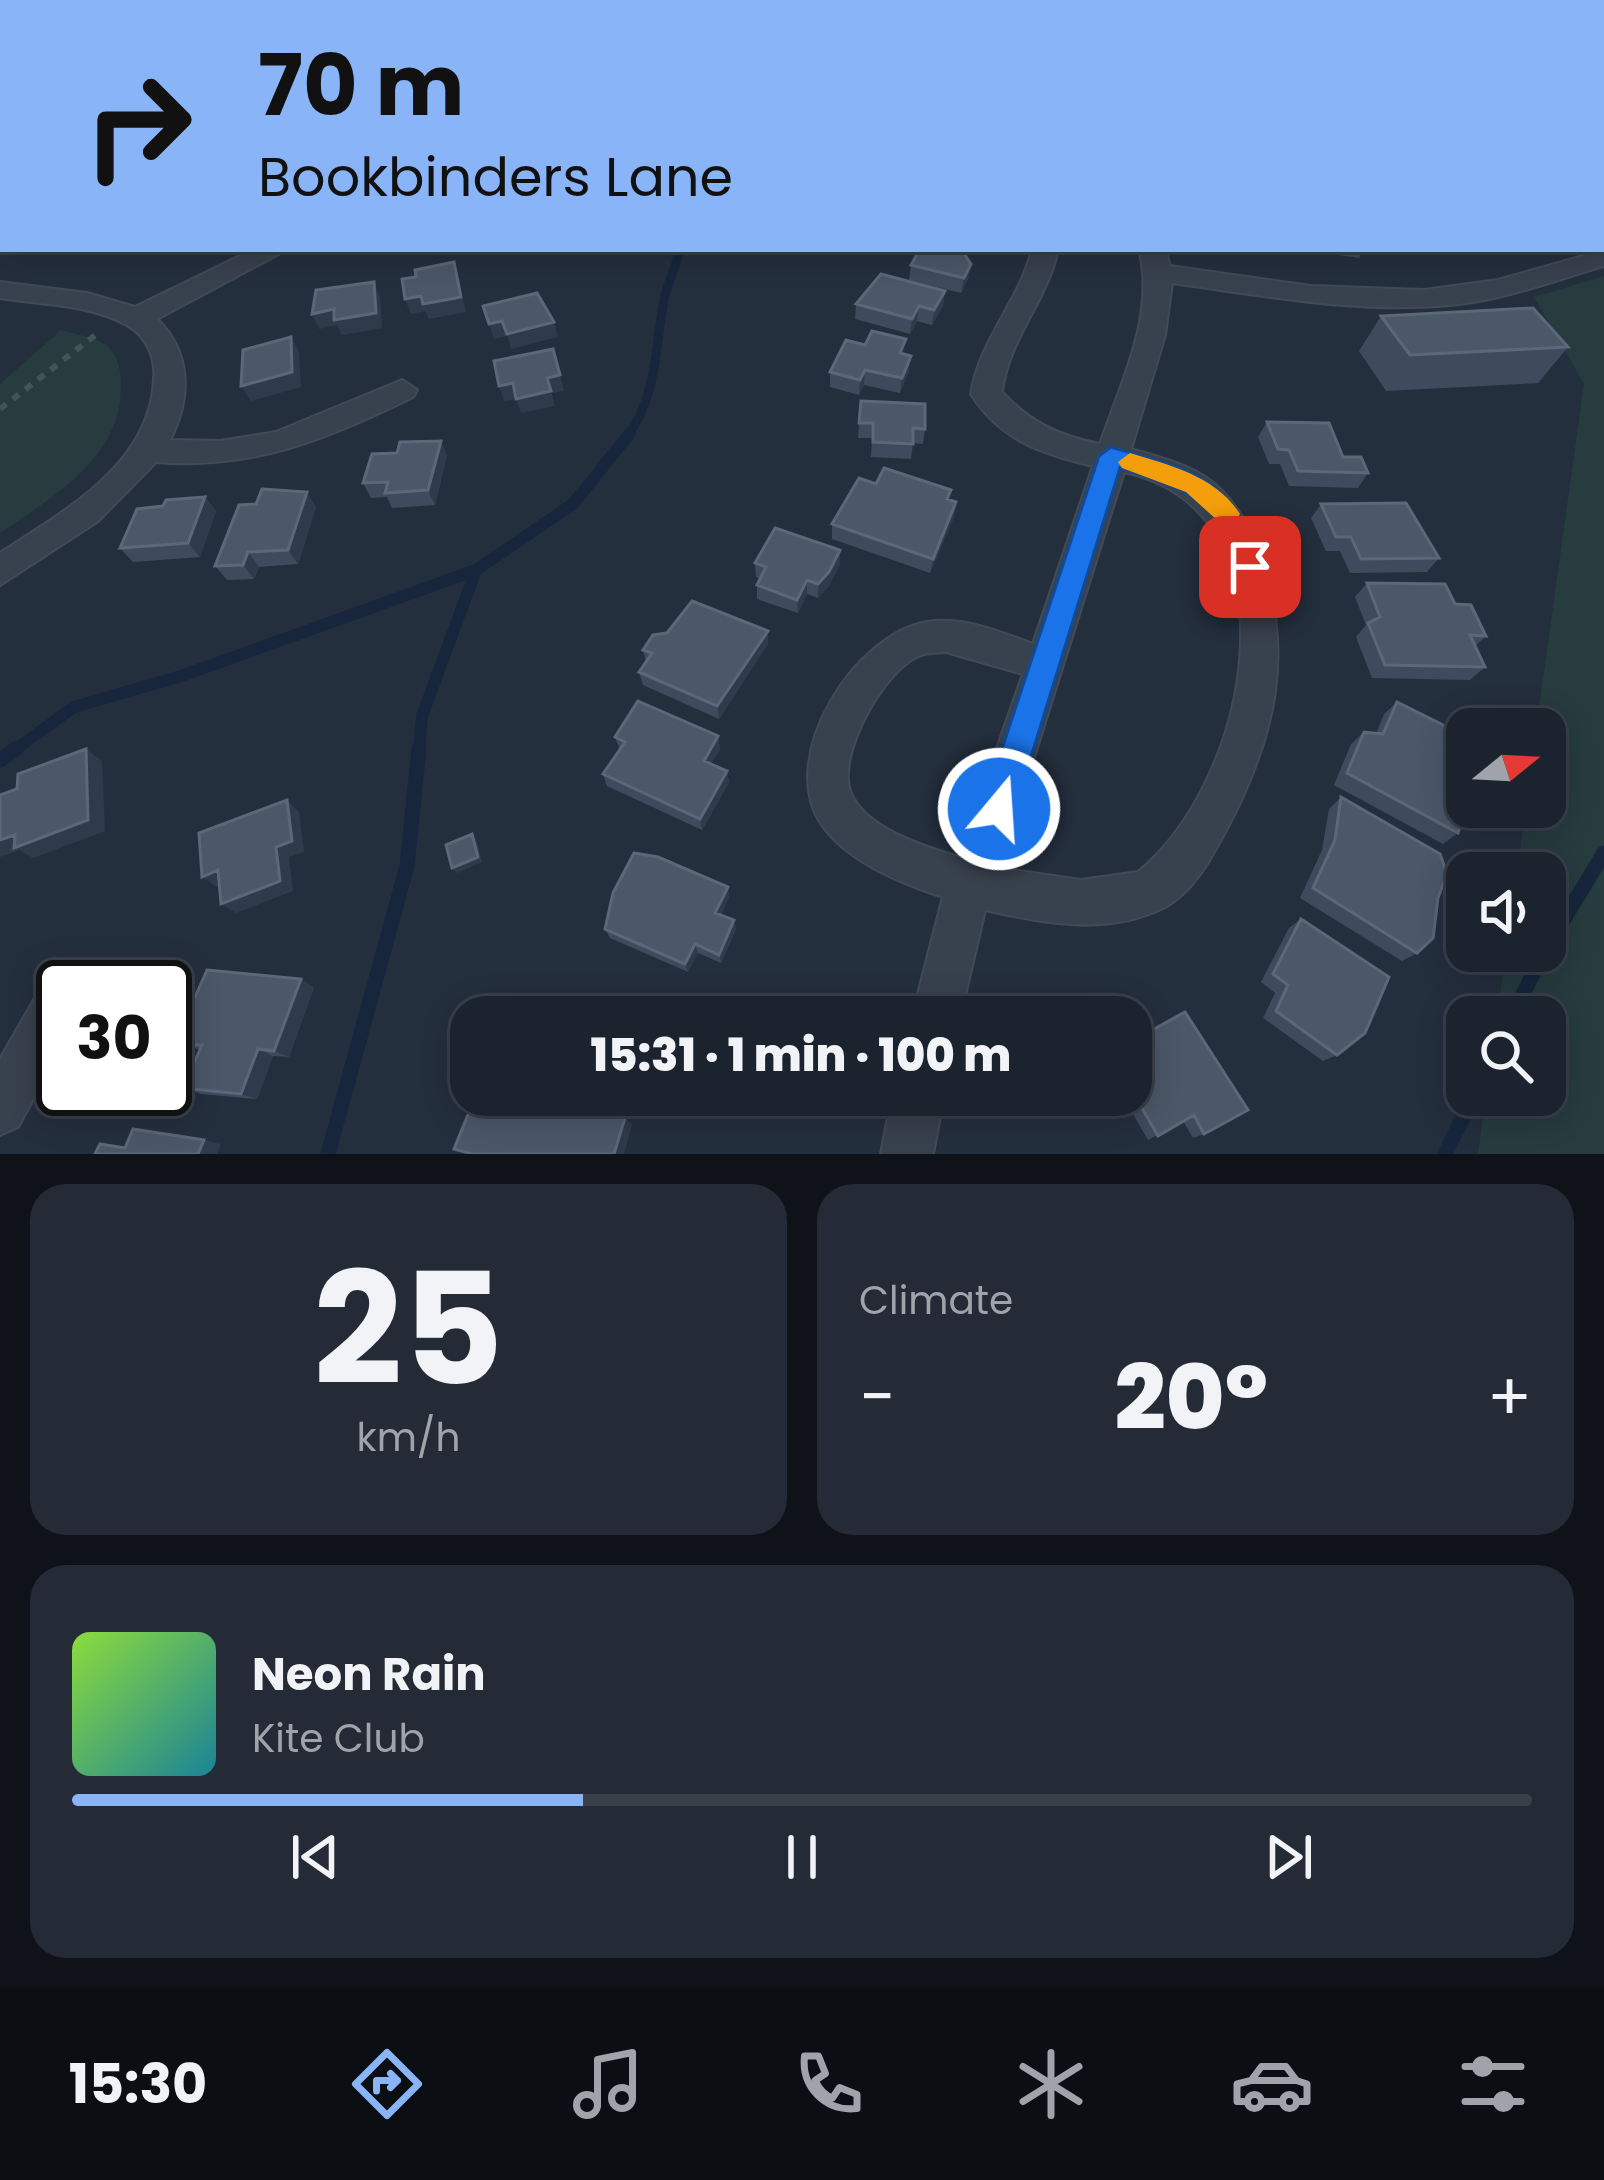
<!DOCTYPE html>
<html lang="en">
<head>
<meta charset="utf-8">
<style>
	body { margin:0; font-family:Poppins,sans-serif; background:#242b36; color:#f1f3f6; height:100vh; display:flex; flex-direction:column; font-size:45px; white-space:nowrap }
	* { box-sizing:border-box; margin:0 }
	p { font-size:39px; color:#a0a4aa }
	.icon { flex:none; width:66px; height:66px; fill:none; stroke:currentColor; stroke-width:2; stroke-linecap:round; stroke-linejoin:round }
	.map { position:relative; height:1154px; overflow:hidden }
	.details { display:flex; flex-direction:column; gap:30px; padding:30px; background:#0f1319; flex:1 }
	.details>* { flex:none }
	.banner { position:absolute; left:0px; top:0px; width:1605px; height:252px; box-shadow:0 6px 30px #0003,0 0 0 3px #39404a; background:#8ab4f8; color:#111; overflow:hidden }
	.needle { width:78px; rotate:72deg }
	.fabs { position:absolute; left:1446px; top:708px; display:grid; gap:24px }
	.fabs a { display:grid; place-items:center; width:120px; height:120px; border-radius:24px; background:#1b232e; box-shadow:0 6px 30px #0003,0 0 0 3px #39404a; font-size:60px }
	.speed { position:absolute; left:36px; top:960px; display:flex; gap:24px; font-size:60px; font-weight:700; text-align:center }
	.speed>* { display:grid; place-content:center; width:156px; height:156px; border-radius:50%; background:#1b232e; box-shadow:0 6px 30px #0003,0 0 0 3px #39404a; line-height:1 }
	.speed .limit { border:6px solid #111; border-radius:18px; background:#fff; color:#111 }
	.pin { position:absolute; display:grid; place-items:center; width:102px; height:102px; color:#fff; margin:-51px; border-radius:24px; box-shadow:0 6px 18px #0006 }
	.me { position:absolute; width:132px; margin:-66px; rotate:18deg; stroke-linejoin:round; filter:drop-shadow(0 0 9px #0008) }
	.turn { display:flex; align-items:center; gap:42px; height:252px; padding:0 60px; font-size:54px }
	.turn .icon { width:156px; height:156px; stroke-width:2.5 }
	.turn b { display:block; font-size:84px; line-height:102px }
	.big { font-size:90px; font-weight:800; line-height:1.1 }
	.details .tile { flex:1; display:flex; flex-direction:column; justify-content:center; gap:18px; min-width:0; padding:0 42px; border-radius:36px; background:#242b36 }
	.details .dial { align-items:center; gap:0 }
	.dial b { font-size:156px; line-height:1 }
	.song { display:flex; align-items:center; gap:36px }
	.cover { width:144px; height:144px; border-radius:18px; background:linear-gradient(135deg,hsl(90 70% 55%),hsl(190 70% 35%)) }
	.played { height:12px; border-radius:6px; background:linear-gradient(90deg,#8ab4f8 35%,#39404a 35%) }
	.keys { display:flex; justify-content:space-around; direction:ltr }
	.heat { display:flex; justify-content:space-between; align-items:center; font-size:66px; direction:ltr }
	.details .tiles { flex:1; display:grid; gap:30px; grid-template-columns:1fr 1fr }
	.tile:last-child { grid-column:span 2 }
	.trip { position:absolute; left:450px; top:996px; width:702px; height:120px; border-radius:36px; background:#1b232e; box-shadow:0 6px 30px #0003,0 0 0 3px #39404a; font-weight:800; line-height:120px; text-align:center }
	.tab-bar { display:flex; height:192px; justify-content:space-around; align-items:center; background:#0b0e12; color:#a0a4aa }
	.tab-bar .icon { width:84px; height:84px }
	.tab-bar .on { color:#8ab4f8 }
	.tab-bar b { font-size:54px; color:#f1f3f6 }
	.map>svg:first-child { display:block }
</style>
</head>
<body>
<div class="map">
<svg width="1604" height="1154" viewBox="0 0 1604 1154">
	<rect width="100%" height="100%" fill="#242f3e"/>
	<path fill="#263c3f" d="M1604,276V1154H1478L1486,1095H1545V1017H1497L1506,951H1545V873H1517L1526,807H1545V729H1536L1584,384L1534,297Z
		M61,330C74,334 95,337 106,345C119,356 121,372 121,388C121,457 52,498 0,533V384Z"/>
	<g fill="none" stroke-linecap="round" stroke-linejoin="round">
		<path stroke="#17263c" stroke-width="8" d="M1064,3L1069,0"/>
		<path stroke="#17263c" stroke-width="9" d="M627,436C658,398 655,341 665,295C669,279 677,267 679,249"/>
		<path stroke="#17263c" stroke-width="12" d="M13,751L74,707L184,675L476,570L573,504L630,433
			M419,751L422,716L476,570"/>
		<path stroke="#17263c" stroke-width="15" d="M0,760L17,748
			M1545,950L1604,853
			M1512,1017L1544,951
			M328,1154L407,866L419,748
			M1445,1154L1474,1095"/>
		<defs>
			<path id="minor" d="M312,0H333L335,3H314Z
				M406,0H435L404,3Z
				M749,0H773L747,3Z
				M254,249H288L157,319C192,353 191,399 170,440L220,441L276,432L402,380L417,390L413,397C328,439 252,470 156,462L98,521L0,585V553C64,511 150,465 154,380C156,357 147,337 127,325C90,304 41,305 0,298V282L87,293L135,307Z
				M1032,249H1058C1048,300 1008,339 1002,392C1031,423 1059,436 1100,444C1121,383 1156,314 1139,249H1165L1170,266L1311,286L1424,290L1498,280L1604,250V266C1556,280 1509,298 1459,304C1363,315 1267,296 1172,283L1165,335L1131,449C1161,458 1198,466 1221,490C1244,513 1255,539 1264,569C1292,657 1274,734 1234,815C1217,847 1197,891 1163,908C1106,936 1044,923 985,910L960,1017H912L943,897C901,883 845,861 820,822C778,755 855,634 927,622C963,616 1000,632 1033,644L1093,466C1042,454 1000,440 971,394C979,340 1020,301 1032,249ZM1124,472C1305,511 1249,783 1138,872L1081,880L999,868ZM946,652L1023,674L959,857C925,847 863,828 850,791C837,754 884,670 919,656C927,652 937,653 946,652Z
				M63,972L80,979L83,987H63V1044L18,1127L0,1135V1059L46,979Z
				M892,1095H944L933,1154H881Z"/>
		</defs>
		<use href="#minor" stroke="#414a57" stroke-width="4"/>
		<path stroke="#3f5557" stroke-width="6" stroke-dasharray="8 8" stroke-linecap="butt" d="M0,409L98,333"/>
		<use href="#minor" fill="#38414e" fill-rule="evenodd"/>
	</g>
	<path fill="#3f4b5c" d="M540,0H609V1L602,3H544Z
		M818,0H907L900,3H777Z
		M1602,26L1604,27V85H1602Z
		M920,249H967L966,256L971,264L968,279L961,293L909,280L911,265Z
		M1299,249H1363L1359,258Z
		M945,291L943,306L932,325L917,321L910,334L855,319L856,304Z
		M1381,316L1568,347L1538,383L1386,391L1359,351Z
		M904,354L909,371L900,393L864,385L859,395L830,387V372Z
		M861,401L925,429L923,444L913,443L911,459L871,457L872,438H858Z
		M1267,422L1343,457L1368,473L1358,488L1289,486L1280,464H1269L1258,437Z
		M447,455L435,505L392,508L387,497L371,498L363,483Z
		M876,484L951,490L949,500L956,502L954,517L930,573L832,539V524Z
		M205,497L216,511L200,557L133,562L120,548L163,506Z
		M1321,504L1439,558L1427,572L1350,573L1340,551H1326L1311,518Z
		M316,507L298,564L259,567L254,579L227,580L215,566Z
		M840,550V564L829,586L818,598L807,594L798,613L757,599V585L760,579L756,577L755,563Z
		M1367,583L1455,604L1486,636L1475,646L1485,667L1470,680L1372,678L1356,637L1366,625L1355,597Z
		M768,631V644L719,719L643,685L639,672L646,662L643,650Z
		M1397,702L1467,807H1494L1493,810L1477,821L1464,814L1458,833L1443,844L1334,785L1351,744L1364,732L1376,734L1384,714Z
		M718,736L720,749L711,764L727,771L729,782L702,830L607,786L603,774L620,750L615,737Z
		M1341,797L1417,953L1402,961L1300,898L1322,850L1329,809Z
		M728,887L729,897L721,915L734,920L736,929L721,963L698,953L688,972L610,938L605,929Z
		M1301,919L1337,1055L1323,1061L1263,1018L1275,993L1261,982L1289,928Z
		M314,987L289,1057L273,1056L257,1099L201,1094L183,1088L200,1050L186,1045Z
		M1185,1012L1204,1134L1193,1138L1183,1121L1148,1140L1122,1095H1131V1063L1136,1060L1131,1053V1043Z"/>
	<path fill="#2f3b4b" d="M215,0H229L230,3H203Z
		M565,0H609V1L602,3H559Z
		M879,0H907L900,3H879Z
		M3,73V89L1,90L3,93V119L0,126V74Z
		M1602,181H1604V206L1602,207Z
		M3,212V232H0V216Z
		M454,262L466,312L429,319L425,311L411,314L405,299Z
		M971,264L968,279L961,293L964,278Z
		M374,282L380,297L382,328L342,335L337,325L319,329L312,314Z
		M945,291L943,306L932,325L934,310Z
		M919,306L917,321L910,334L912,319Z
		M502,321L507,336L494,339L489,324Z
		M554,322L558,337L511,349L507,334Z
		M291,337L299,352L301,387L251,401L241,386Z
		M911,356L909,371L900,393L902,378Z
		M865,370L864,385L859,395L860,380Z
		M560,375L564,391L551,393L547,378Z
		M513,383L551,391L555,406L521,413L516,399L504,401L499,386Z
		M441,441L447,455L435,505L428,490Z
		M307,492L316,507L298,564L288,550Z
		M205,497L216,511L200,557L188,543Z
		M956,502L954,517L930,573L933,559Z
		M840,550V564L829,586L818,598V584Z
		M248,552L259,567L254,579L243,565Z
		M807,580V594L798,613L797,600Z
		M768,631V644L719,719L717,706Z
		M718,736L720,749L706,773L704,761Z
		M86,749L102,761L105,831L33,858L19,850L0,857V840Z
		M727,771L729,782L702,830L700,819Z
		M287,800L299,812L304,852L289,857L293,891L236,913L221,904L276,847Z
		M472,834L476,839L482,862L457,873L452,868Z
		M218,870L233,880L217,887L202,877Z
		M728,887L729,897L717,922L715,913Z
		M734,920L736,929L721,963L719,955Z
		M695,944L698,953L688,972L685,964Z
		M301,979L314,987L289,1057L274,1051Z
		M258,1049L273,1056L257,1099L241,1094Z
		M616,1095L623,1101L618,1119L610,1113Z
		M625,1118L632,1124L624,1154H614Z
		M204,1140L221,1144L217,1154H198Z"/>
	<path fill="#4b5868" stroke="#5c6777" stroke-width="3" d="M0,0L4,3L3,26L0,27Z
		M180,0H215L203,3H181L177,1Z
		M439,0H462L465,3H427Z
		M781,0H817L813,3H777Z
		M0,44H3V73L0,74Z
		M1604,139V181H1602V140Z
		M0,198H3V212L0,216Z
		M920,249H965L963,252L971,264L964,278L911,265Z
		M454,262L461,297L423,304L421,296L405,299L402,279L416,277L415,270Z
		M881,274L945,291L934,310L919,306L912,319L856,304Z
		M374,282L376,313L334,320V309L312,314L316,290Z
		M537,293L554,322L507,334L502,321L489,324L483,306Z
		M1533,308L1568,347L1410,355L1381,316Z
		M872,331L906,339L900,353L911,356L902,378L865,370L860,380L830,372L846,340L865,345Z
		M291,337L292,372L241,386L243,350Z
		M553,349L560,375L547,378L551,391L516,399L513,383L499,386L494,361Z
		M861,401L925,404V429L913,428V444L873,442V423H859Z
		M1267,422L1329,423L1343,457H1361L1368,473L1298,471L1289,450L1278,449Z
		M441,441L428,490L385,493L388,482L363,483L372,454L397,453L400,442Z
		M884,468L951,490L947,499L956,502L933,559L832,524L859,478L876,484Z
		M262,489L307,492L288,550L248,552L243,565L215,566L239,505L256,504Z
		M205,497L188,543L120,548L137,509L163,506L166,500Z
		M1406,503L1439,558L1361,559L1351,537H1336L1321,504Z
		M775,528L840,550L829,572L818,584L807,580L797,600L757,585L766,567L755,563Z
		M1367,583L1445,584L1455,604L1471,605L1486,636L1470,635L1485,667L1385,665L1368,623L1380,617Z
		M692,601L768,631L717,706L639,672L652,653L643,650L653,635L667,633Z
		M638,701L718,736L704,761L727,771L700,819L603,774L625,742L615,737Z
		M1397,702L1467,737V806L1458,833L1347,773L1364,732L1383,734Z
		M86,749L88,820L14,848L15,835L0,840V795L17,789L18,774Z
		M1341,797L1440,854L1447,873L1438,898L1433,938L1417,953L1313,888L1335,840Z
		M287,800L292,841L276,847L280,881L221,904L218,870L202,877L199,833Z
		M472,834L478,857L452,868L446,845Z
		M634,853L658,857L728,887L715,913L734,920L719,955L695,944L685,964L605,929L613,893Z
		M1301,919L1389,977L1365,1033L1337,1055L1276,1011L1288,985L1273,974Z
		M207,970L301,979L274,1051L258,1049L241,1094L183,1088L202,1045H186L187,1015Z
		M1185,1012L1248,1110L1204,1134L1194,1115L1158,1136L1131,1089V1063L1145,1055L1136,1039Z
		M476,1095L500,1100L501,1095H616L610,1113L625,1118L614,1154H472L454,1149Z
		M133,1129L204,1140L198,1154H95L100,1144L125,1148Z"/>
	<path fill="#1a73e8" stroke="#114b97" stroke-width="3" d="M1111,447C1201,474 1228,475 1263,567L1250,578L1240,575C1233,560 1229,545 1223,530C1204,491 1157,480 1120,468L1015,809L1010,820L999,825L987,820L982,809L1099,456Z"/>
	<path fill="#f59e0b" d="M1130,453C1170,465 1217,477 1240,514L1236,521H1218L1186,492L1122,468L1118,462Z"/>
</svg>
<div class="fabs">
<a><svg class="needle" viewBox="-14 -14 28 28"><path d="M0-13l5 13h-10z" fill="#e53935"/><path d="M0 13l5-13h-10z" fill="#a0a4aa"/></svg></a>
<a><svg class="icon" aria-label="sound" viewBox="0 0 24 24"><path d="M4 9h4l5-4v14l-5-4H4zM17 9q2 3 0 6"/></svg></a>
<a><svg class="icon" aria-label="search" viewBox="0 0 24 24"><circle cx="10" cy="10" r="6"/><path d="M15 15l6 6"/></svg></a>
</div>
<div class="speed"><div class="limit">30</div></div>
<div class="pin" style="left:1250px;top:567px;background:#d93025"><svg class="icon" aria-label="arrive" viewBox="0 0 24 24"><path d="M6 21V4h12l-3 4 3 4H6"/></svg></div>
<svg class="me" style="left:999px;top:809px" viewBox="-20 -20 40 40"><circle r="17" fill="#1a73e8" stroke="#fff" stroke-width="3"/><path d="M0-11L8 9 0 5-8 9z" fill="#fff"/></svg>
<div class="trip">15:31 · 1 min · 100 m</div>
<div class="banner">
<div class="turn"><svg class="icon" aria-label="right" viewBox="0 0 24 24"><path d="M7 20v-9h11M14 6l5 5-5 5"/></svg><div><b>70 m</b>Bookbinders Lane</div></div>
</div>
</div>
<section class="details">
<div class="tiles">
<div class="tile dial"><b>25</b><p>km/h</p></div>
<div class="tile"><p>Climate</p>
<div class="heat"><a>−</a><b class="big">20°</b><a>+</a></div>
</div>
<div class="tile">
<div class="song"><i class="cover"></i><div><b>Neon Rain</b><p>Kite Club</p></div></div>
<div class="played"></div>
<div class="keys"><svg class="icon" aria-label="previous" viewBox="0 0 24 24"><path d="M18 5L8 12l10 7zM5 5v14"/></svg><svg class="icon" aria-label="pause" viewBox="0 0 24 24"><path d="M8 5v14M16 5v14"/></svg><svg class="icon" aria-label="next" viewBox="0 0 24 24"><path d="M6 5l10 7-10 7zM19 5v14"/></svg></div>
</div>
</div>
</section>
<nav class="tab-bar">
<b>15:30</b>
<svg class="icon on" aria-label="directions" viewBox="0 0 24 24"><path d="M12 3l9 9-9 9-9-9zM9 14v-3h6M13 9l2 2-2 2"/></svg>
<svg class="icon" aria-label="music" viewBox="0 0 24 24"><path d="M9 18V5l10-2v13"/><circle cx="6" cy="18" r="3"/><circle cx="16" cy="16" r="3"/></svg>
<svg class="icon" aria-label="phone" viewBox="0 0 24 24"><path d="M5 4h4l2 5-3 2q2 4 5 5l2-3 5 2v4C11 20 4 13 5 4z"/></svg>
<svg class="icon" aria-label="climate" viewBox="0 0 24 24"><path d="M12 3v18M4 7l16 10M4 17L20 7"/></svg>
<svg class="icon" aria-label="car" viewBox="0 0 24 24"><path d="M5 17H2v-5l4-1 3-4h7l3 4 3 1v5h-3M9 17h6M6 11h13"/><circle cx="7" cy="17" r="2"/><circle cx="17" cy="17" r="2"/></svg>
<svg class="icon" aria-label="filters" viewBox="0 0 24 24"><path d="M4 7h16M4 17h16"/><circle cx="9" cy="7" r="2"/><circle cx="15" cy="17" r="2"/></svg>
</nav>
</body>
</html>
